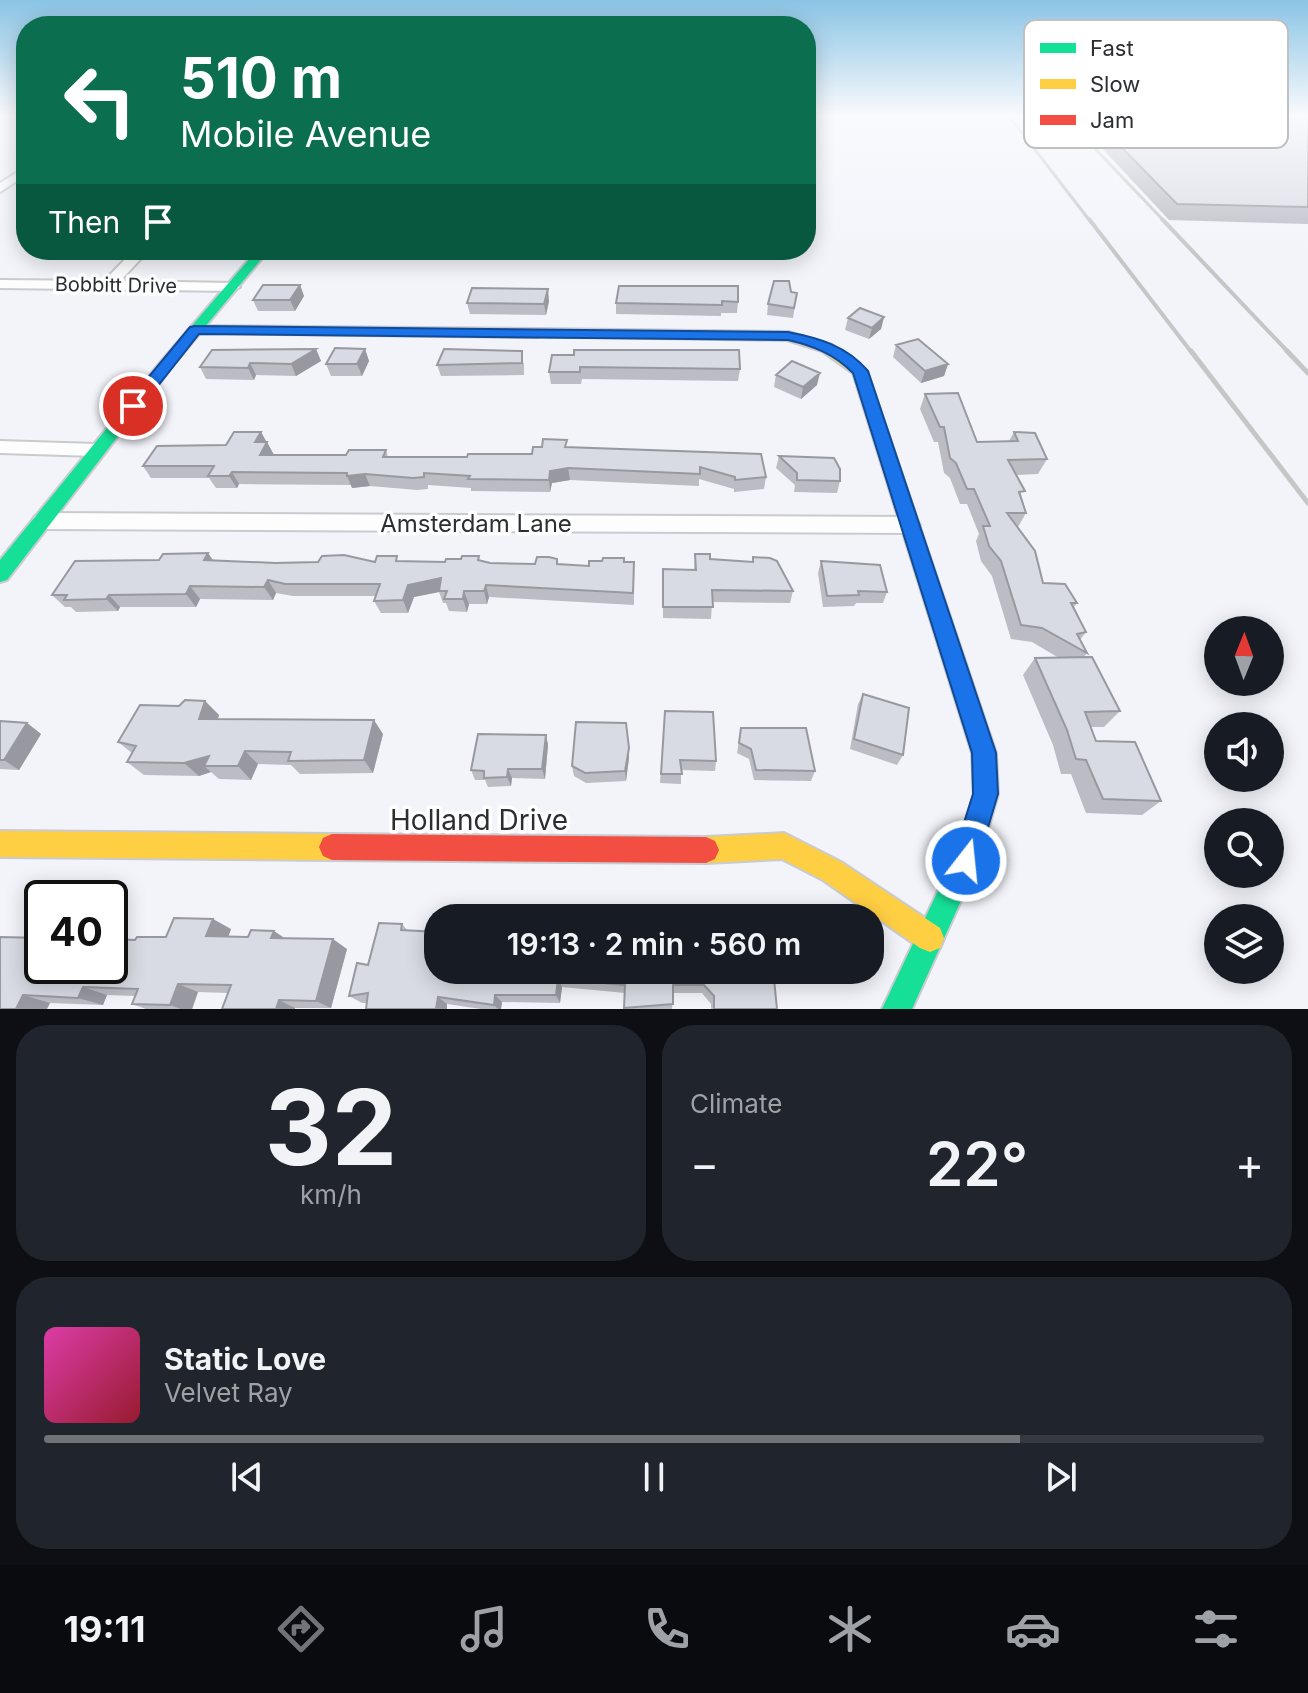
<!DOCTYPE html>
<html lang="en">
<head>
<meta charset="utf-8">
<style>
	body { margin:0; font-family:Inter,sans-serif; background:#20242c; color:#f1f3f6; height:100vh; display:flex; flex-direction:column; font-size:30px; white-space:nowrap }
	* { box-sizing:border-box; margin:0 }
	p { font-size:26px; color:#9ea1a6 }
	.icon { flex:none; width:44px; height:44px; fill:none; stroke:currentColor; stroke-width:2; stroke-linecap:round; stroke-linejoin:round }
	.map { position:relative; height:1009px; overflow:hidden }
	.panel { display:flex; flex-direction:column; gap:16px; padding:16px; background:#0d0f14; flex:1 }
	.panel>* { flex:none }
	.hud { position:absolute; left:16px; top:16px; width:800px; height:244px; border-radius:32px; box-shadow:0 4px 20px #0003; background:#0b6e4f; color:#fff; overflow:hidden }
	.needle { width:52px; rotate:1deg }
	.buttons { position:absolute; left:1204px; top:616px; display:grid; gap:16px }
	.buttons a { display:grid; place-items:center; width:80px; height:80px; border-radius:50%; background:#171b24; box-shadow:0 4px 20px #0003; font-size:40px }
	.speed { position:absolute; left:24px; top:880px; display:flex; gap:16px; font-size:40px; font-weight:700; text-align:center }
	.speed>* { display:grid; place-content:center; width:104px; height:104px; border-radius:50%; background:#171b24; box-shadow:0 4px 20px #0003; line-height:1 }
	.speed .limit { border:4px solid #111; border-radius:12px; background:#fff; color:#111 }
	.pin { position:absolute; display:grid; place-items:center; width:68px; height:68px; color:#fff; margin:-34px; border:4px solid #fff; border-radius:50%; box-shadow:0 2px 8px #0007 }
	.me { position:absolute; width:88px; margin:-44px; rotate:16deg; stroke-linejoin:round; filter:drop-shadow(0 0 6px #0008) }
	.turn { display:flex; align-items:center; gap:28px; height:168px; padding:0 32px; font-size:36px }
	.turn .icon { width:104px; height:104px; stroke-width:2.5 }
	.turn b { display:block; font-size:56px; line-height:68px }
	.then { display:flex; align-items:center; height:76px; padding:0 32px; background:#0003; gap:16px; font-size:30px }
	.big { font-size:60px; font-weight:600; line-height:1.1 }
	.panel .tile { flex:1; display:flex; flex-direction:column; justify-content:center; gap:12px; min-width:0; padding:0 28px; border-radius:32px; background:#20242c }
	.panel .dial { align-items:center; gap:0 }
	.dial b { font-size:104px; line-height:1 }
	.song { display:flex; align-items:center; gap:24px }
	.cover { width:96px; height:96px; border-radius:12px; background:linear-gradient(135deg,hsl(320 70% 55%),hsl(350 70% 35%)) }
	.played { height:8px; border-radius:4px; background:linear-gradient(90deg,#727378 80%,#363941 80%) }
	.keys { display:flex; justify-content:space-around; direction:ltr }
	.heat { display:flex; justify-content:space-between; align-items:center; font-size:44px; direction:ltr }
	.panel .tiles { flex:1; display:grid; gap:16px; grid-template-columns:1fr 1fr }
	.tile:last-child { grid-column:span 2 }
	.trip { position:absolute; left:424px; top:904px; width:460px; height:80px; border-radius:32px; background:#171b24; box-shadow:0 4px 20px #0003; font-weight:600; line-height:80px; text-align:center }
	.tab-bar { display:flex; height:128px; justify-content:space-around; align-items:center; background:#090b0e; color:#9ea1a6 }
	.tab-bar .icon { width:56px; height:56px }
	.tab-bar .selected { color:#727378 }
	.tab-bar b { font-size:36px; color:#f1f3f6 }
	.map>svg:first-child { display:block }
</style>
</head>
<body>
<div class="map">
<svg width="1308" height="1009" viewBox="0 0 1308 1009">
	<rect width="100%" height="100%" fill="#f2f4fa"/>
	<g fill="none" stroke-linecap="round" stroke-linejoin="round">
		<defs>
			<path id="street" d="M26,167V175L0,192V183Z
				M134,250H149L120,281L233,283L240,287L233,291L0,288V280L104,281Z
				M0,441L96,444L105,450L96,456L0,453Z
				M42,513L910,517L917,520L920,525L917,530L910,533L42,529L35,526L32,521L35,516Z"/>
			<path id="fast" d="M257,250H269L169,370L7,580L0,582V560L159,364Z
				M904,500L913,507L996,753L998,794L979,861L912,1009H882L954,857L974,794L972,753L895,507Z"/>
			<path id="slow" d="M538,329L788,332L832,345L867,371L913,507L904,514L895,507L853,373L822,351L787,340L533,336V330Z
				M0,831L332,834L341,838L345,847L341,856L332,860L0,857Z
				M784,833L841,862L940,928L944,938L940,948L930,952L920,948L823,880L782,859L706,863L697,859L693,850L697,841L706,837Z"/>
			<path id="jam" d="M195,326L538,329L545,333L538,337L190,333L188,330Z
				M332,834L706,837L715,841L719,850L715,859L706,863L332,860L323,856L319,847L323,838Z"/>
		</defs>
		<use href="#street" stroke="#c9cbcf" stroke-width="4"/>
		<use href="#fast" stroke="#c9cbcf" stroke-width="4"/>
		<use href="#slow" stroke="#c9cbcf" stroke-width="4"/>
		<use href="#jam" stroke="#c9cbcf" stroke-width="4"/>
		<use href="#street" fill="#fdfdfe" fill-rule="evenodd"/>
		<use href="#fast" fill="#16e098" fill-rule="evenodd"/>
		<use href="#slow" fill="#ffcf43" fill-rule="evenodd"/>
		<use href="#jam" fill="#f24e42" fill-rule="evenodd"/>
		<path stroke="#c6c6c7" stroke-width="3" d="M1009,116L1090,221
			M1064,116L1164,221"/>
		<path stroke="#c6c6c7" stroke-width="4" d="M1089,219L1192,353
			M1162,219L1289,353"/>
		<path stroke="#c6c6c7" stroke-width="5" d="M1191,351L1308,503
			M1287,351L1308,373"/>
	</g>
	<path fill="#bbbcc4" d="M1072,116H1308V224L1169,220Z
		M300,285L304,296L295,311H258L253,300Z
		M619,286L738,302L737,313H721V316L616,314V303Z
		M791,292L797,293L793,318L767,315L768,304Z
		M549,301L546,315L470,314L467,303Z
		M884,317L881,329L869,339L845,330L848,318Z
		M896,345L948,364L944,376L921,383L893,357Z
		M316,349L321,361L296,376L256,375L254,380L206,379L200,367Z
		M365,349L369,361L362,376H331L326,364Z
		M552,355L740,369L738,381L582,379L581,384H551L549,372Z
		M524,363V375L441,376L437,365Z
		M776,375L817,385L801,399L774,387Z
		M925,394L977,442L1009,441L1014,432L1047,459L1038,474L1016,475L1026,513L1018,527L1043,583L1077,603L1074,607L1086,632L1080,640L1087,653L1084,657L1120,711L1104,727H1091L1096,741L1161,801L1142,815L1086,813L1071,774H1061L1053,745L1023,675L1035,658H1059L1032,642L1011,639L992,576L981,561L976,541L979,534L967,504H960L950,478L944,473L938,442H934L920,409Z
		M261,432L274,455H346L386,450L388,457H467L532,454L567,447L766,477L764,489L734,492V489L699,479V486L570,480L552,483L550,492L471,491V488L428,485V489L417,490L370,486L352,488L351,485L239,484L237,488H216L209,478H151L143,466L226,445Z
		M779,456L840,481L837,493L794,492L795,485L776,468Z
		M208,553L213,561L275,563L480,561L490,563L535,564L557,559L558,564L589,566L624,562L634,575V605L489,597L487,604H469L467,612L449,611L446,603H443L439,592L414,597L408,613H381L374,601L376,596H293L276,593L273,600L200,599L196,607H120L118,611L76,612L71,607H65L52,595L159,560Z
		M695,554L710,559L752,562L753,557L793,591L790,603L712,602L711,619L663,618V569L694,570Z
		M821,561L887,592L883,603H856L854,606L823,607L818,573Z
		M863,694L903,755L897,765L850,749L858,704Z
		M205,701L219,715L218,719L383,734L373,773L300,774L291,765L258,764L251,780L219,779L211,772L199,776L144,775L127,762L132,753L118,742L179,706Z
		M665,711L716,761L715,771L681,770V784L660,783Z
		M0,721L27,723L41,734L19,770L0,769Z
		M741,728L815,771L811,781L754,780L749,759L737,753Z
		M546,735L548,745L545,779L512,778L511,786L488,787L485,780H475L471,770Z
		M629,758L626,781L586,783L574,776L572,766Z
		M402,924L408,931L780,978L774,986L777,1009H711V1004L702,993H673L672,1009H624L625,993L562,987L560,1003L502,1002L501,1009H481L447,1004V1009H366L367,1003H362L349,996L368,965Z
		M231,929L228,937L285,938L347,949L331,1008H295V1009H222L228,993L198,992L192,1009H146L132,1004L135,996L107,995L103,1005L50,1003L0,1009L135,940Z"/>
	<path fill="#9899a0" d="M300,285L304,296L295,311L290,300Z
		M548,289L549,301L546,315L544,304Z
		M884,317L881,329L869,339L872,328Z
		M316,349L321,361L296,376L291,364Z
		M365,349L369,361L362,376L357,364Z
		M250,363L256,375L254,380L248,368Z
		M948,364L944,376L921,383L925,371Z
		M820,373L817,385L801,399L803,387Z
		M261,432L267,443V442L274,455H260L255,442Z
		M568,468L570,480L552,483L550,492L549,480L550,471Z
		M232,472L239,484L237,488L229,476Z
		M365,474L370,486L352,488L347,476Z
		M208,553L217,566L204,560Z
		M441,578L439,592L414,597L408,613L403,600L408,585Z
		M268,580L276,593L273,600L264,587Z
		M486,585L489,597L487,604L484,591Z
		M190,586L200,599L196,607L186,594Z
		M464,591L469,604L467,612L463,599Z
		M109,595L120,607L118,611L106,599Z
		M205,701L219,715L213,733L199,719Z
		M374,720L383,734L373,773L364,760Z
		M27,723L41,734L19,770L4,760Z
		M546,735L548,745L545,779L542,769Z
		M629,748V758L626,781L625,771Z
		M245,751L258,764L251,780L238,766Z
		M209,756L204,766L211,772L199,776L184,763Z
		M508,769L512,778L511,786L507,777Z
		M213,919L231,929L225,946L206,936Z
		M274,931L289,941L271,938Z
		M333,939L347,949L331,1008L316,1001Z
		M558,979L562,987L560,1003L556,995Z
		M178,984L198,992L192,1009H181L170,1005Z
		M83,987L107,995L103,1005L78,998Z
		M23,995L50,1003L47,1009H16Z
		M495,995L502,1002L501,1009H498L494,1005Z
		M438,997L447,1004V1009H436Z
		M279,1000L295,1008V1009H276Z"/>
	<path fill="#d9dbe4" stroke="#9899a0" stroke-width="2" d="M1091,116H1308V207L1177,204Z
		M774,281H789L791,292L797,293L794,308L768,304Z
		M263,285H300L290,300H253Z
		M619,286H738V302L722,301V305L616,303Z
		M472,288L548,289L544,304L467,303Z
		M860,308L884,317L872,328L848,318Z
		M918,339L948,364L925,371L896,345Z
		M335,348L365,349L357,364H326Z
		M316,349L291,364L250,363L248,368L200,367L212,350Z
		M444,349L522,351V363L437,365Z
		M574,350H739L740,369L580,367V372H549L552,355H574Z
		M792,361L820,373L803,387L776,375Z
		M958,393L977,442L1018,441L1014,432L1035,433L1047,459L1008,460L1025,491L1019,492L1026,513H1007L1035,551L1043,583L1065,584L1077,603H1071L1086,632L1077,634L1087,653L1042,628L1021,625L1001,561L989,546L983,526H990L974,489H967L956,463L950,458L944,427H940L925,394Z
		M234,432H261L255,442H267L260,455H346L349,450H386L383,457H467L468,454H532L533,447H542L543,439L567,440L565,447L761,454L766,477L735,480V477L700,467V474L568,468L550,471L549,480L468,479L470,476L424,473V477L413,478L365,474L347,476V473L232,472L229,476H208L214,466H143L157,446L226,445Z
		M779,456L834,458L840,469V481L797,480V473Z
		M208,553L204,560L275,563L318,562L322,556L344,555L375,562L377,556H397L396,561L445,562L446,559H461L462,556H479L478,560L490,563L535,564L537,557H549L557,559V564L589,566V561H602L603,558H624V562H634L633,593L486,585L484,591H464L463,599H444L447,591H439L441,578L408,585L403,600L374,601L380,584H285L268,580L264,587L190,586L186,594L109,595L106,599L64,600L67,595H52L75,561L159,560L163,554Z
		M695,554H710V559L753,562V557L770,558L777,561L793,591L712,590L713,607H663V569L696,570Z
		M821,561L880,565L887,592L858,591L859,595L827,596Z
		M1092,657L1120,711L1085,712L1096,741L1135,742L1161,801L1103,799L1086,760L1076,759L1067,730L1035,658Z
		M863,694L909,708L903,755L854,739Z
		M185,700L205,701L199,719L374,720L364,760L288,761L291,752L245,751L238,766H204L209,756L184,763L127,762L136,746L118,742L140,705L179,706Z
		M665,711L713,712L716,761L680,760L682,774H661Z
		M0,721L27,723L4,760H0Z
		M576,722L626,723L629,748L625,771L585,773L572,766Z
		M741,728H806L815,771L756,770L751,749L739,743Z
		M478,734L546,735L542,769H508L507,777L484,778V771L471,770Z
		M174,918L213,919L206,936L248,937L251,930L274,931L271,938L333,939L316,1001L279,1000L276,1009H222L231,985L178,984L170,1005L132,1004L138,989L83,987L78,998L23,995L16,1009H0V937L42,938V966H110V939L135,940L137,937H166Z
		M379,923L402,924L401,930L438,932V970H779L780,978L774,979L777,1009H714V996L704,985H673V1004L624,1008L625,985L558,979L556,995H495L494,1005L438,997L436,1009H366L368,993L349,996L357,963L368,965Z"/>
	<linearGradient id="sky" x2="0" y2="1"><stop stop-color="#8ac4e5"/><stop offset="0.45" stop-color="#f9fafd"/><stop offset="1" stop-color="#f9fafd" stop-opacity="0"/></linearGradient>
	<rect width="1308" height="257" fill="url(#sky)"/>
	<path fill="#1a73e8" stroke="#114b97" stroke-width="2" d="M195,326L788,332C819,338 847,346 868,371L996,753L998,794L975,871L966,875L956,871L952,861L973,794L972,753L853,373C834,354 814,346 788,340L199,334L139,410H127V403L190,327Z"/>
	<g text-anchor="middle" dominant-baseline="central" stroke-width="7" stroke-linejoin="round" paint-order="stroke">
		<g font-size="20" fill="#2d2e32" stroke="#fff">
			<text transform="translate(116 285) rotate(1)">Bobbitt Drive</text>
		</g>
		<g font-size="24" fill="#2d2e32" stroke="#fff">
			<text x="476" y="523">Amsterdam Lane</text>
		</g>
		<g font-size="28" fill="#2d2e32" stroke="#fff">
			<text x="479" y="820">Holland Drive</text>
		</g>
	</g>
	<rect x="1024" y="20" width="264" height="128" rx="12" fill="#fff" stroke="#c0c0c2" stroke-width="2"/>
	<rect x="1040" y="43" width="36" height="10" fill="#16e098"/>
	<rect x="1040" y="79" width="36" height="10" fill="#ffcf43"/>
	<rect x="1040" y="115" width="36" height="10" fill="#f24e42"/>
	<g font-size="22" fill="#2d2e32">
		<text x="1090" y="56">Fast</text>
		<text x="1090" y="92">Slow</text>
		<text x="1090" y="128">Jam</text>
	</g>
</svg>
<div class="buttons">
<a><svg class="needle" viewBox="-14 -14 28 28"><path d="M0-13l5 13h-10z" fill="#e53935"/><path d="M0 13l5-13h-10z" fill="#9ea1a6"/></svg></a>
<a><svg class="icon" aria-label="sound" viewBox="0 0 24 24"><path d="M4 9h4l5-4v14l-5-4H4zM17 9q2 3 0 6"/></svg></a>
<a><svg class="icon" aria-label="search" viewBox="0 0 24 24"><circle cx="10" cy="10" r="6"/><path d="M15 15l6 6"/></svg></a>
<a><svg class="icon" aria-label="layers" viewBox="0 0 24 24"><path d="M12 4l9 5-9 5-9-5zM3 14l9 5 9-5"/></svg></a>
</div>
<div class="speed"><div class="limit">40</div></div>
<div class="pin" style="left:133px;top:406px;background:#d93025"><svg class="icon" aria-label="arrive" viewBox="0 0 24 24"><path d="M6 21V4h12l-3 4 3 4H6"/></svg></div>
<svg class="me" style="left:966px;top:861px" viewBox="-20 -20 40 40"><circle r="17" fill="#1a73e8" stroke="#fff" stroke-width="3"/><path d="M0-11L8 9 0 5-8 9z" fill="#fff"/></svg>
<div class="trip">19:13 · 2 min · 560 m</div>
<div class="hud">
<div class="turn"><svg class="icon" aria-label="left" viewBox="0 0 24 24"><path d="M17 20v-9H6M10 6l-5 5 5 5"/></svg><div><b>510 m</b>Mobile Avenue</div></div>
<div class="then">Then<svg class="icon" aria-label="arrive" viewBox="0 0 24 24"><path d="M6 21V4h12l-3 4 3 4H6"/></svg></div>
</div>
</div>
<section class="panel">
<div class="tiles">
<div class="tile dial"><b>32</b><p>km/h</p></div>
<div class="tile"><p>Climate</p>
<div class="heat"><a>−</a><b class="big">22°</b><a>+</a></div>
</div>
<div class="tile">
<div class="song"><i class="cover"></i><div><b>Static Love</b><p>Velvet Ray</p></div></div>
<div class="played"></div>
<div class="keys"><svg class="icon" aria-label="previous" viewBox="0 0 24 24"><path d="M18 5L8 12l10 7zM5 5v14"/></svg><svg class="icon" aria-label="pause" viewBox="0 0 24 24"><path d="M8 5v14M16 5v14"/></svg><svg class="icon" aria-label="next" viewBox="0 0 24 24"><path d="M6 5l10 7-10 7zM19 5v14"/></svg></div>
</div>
</div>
</section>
<nav class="tab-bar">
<b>19:11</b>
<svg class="icon selected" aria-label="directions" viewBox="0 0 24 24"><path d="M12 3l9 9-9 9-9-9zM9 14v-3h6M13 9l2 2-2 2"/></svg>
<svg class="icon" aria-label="music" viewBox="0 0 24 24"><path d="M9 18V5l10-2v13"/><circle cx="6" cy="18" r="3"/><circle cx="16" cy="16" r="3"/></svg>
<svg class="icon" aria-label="phone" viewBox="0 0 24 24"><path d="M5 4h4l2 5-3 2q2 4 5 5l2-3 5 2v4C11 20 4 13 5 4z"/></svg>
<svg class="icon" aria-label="climate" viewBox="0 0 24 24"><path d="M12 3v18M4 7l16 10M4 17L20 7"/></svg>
<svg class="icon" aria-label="car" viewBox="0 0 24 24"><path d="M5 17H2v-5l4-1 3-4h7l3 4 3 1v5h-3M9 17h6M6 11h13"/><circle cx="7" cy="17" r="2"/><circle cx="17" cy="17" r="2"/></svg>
<svg class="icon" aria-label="filters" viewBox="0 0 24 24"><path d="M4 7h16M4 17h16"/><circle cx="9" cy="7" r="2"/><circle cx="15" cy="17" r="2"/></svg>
</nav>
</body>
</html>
